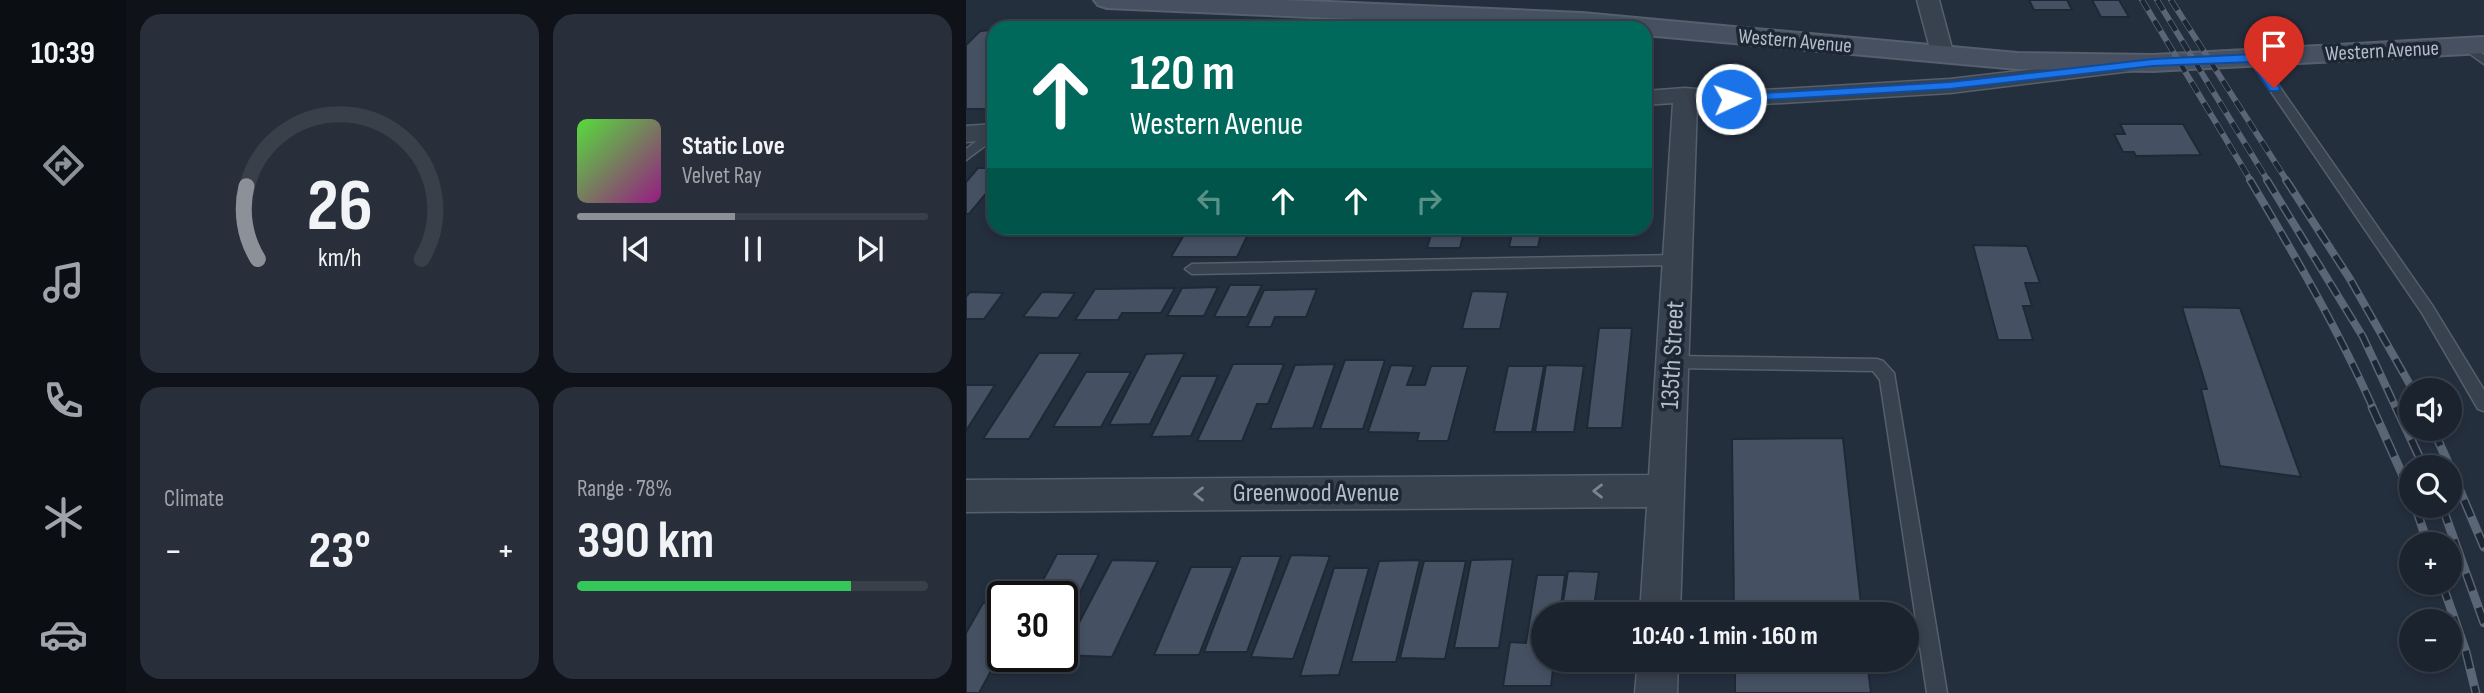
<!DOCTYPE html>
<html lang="en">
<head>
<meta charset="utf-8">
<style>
	body { margin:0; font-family:"Sofia Sans Condensed",sans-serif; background:#282f3a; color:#f1f3f6; height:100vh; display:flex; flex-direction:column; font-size:26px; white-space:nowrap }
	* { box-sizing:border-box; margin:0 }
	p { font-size:23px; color:#a0a4aa }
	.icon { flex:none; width:38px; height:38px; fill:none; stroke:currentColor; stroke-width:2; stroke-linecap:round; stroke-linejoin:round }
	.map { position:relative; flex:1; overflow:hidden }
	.sheet { display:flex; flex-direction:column; gap:14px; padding:14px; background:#0f1319; width:840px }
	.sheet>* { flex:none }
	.guide { position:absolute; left:21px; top:21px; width:665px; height:214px; border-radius:21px; box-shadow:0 4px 10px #0003,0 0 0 2px #39404a; background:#00695c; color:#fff; overflow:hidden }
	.fabs { position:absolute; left:1433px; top:378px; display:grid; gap:14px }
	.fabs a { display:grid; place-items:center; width:63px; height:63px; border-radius:50%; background:#1b232e; box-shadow:0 4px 10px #0003,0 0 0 2px #39404a; font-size:35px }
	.speed { position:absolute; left:21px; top:581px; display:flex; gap:14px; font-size:35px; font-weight:700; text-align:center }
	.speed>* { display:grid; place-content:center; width:91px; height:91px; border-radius:50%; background:#1b232e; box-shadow:0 4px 10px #0003,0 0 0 2px #39404a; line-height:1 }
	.speed .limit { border:4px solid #111; border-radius:10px; background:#fff; color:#111 }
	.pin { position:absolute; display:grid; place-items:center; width:60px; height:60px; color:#fff; margin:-72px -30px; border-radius:50% 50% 50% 0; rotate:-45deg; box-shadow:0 0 7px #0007 }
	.pin .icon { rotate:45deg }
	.me { position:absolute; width:77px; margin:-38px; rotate:87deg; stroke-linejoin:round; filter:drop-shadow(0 0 5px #0008) }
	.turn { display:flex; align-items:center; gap:24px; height:147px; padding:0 28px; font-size:32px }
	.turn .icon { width:91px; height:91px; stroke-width:2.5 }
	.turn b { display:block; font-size:49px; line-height:60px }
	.lanes { display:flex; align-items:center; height:66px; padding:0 28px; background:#0003; justify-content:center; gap:35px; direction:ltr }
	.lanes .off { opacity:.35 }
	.big { font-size:52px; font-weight:700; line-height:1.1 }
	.sheet .widget { flex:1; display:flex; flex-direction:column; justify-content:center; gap:10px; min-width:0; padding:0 24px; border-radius:21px; background:#282f3a }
	.sheet .dial { align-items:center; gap:0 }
	.dial svg { height:182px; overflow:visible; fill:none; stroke:#39404a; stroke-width:7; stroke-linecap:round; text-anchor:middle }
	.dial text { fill:#f1f3f6; stroke:none }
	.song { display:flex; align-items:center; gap:21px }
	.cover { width:84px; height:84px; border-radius:10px; background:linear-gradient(135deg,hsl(110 70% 55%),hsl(310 70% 35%)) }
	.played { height:7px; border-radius:4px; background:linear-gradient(90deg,#8c9099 45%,#39404a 45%) }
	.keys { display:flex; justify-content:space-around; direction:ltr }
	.heat { display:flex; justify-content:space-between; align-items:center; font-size:38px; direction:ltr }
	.charge { height:10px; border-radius:5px; background:linear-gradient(90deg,#34c759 78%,#39404a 0) }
	.sheet .tiles { flex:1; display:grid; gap:14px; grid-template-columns:repeat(2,1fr) }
	.trip { position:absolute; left:565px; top:602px; width:388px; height:70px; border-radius:35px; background:#1b232e; box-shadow:0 4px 10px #0003,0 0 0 2px #39404a; font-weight:700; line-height:70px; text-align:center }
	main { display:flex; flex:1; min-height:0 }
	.menu { display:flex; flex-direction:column; width:126px; justify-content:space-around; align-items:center; background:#0b0e12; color:#a0a4aa }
	.menu .icon { width:49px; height:49px }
	.menu .on { color:#8c9099 }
	.menu b { font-size:32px; color:#f1f3f6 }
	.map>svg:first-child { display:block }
</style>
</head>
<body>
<main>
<nav class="menu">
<b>10:39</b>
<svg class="icon on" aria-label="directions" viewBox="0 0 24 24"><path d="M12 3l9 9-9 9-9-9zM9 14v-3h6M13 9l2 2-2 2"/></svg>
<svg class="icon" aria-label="music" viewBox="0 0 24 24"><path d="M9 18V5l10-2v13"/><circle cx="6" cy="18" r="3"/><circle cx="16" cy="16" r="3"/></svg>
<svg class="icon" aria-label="phone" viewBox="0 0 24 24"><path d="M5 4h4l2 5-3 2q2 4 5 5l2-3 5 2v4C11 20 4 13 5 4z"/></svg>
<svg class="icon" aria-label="climate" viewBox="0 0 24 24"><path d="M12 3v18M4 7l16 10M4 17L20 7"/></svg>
<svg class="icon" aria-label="car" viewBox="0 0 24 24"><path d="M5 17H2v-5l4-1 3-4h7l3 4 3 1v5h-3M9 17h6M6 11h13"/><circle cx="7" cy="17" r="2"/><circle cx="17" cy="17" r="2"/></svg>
</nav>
<section class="sheet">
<div class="tiles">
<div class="widget dial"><svg viewBox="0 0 100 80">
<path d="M14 69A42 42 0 1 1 86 69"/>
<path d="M14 69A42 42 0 0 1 9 37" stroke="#8c9099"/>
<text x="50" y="56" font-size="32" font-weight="700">26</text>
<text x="50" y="72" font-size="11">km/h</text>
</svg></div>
<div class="widget">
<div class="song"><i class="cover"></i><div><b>Static Love</b><p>Velvet Ray</p></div></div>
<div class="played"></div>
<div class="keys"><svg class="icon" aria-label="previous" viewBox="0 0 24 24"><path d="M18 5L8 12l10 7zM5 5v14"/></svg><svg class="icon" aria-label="pause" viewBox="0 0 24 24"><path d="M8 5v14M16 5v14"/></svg><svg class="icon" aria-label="next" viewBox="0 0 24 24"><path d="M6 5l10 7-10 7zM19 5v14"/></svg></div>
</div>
<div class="widget"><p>Climate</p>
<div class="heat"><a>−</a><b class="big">23°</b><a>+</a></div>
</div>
<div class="widget"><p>Range · 78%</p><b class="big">390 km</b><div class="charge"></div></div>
</div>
</section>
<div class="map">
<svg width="1518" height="693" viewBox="0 0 1518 693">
	<rect width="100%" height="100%" fill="#242f3e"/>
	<path fill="#455162" stroke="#1f2835" stroke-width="2" d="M1063,0H1101L1106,10H1068Z
		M1126,0H1153L1163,17H1135Z
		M28,30V109H0V45L14,31Z
		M1154,124H1217L1235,155L1170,156L1168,152H1157L1148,134H1159Z
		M684,125L682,160H679V126Z
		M12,168H28V184L3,214H0V182Z
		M222,228H285L271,257H205Z
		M467,228H499L494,248H461Z
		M547,228H576L572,247H543Z
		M1007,245L1061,246L1074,283H1059L1066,306H1057L1067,340H1032Z
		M264,285H296L281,317H248Z
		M252,287L238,316H201L216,288Z
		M209,288L195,313H156L152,320H109L129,289Z
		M351,289L340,317H309L305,327H281L298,290Z
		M506,291L542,292L534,329H496Z
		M4,292L37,293L18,319H0V297Z
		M76,292L109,293L92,318L57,317Z
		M1216,307L1274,308L1335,477L1254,466L1235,389H1241Z
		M633,328H666L656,428H621Z
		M73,353H115L63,439H17Z
		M219,353L184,424L143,425L180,354Z
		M379,360H419L397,429H354Z
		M267,364H318L302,404H291L276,441H231Z
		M369,364L347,428L304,429L329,365Z
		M425,365L448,366L441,385H459L465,366H502L482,441H451L453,433L402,432Z
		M580,365L618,366L608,432H569Z
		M542,366H578L566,432H528Z
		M120,372H165L135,427H87Z
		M215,376H252L225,436L185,437Z
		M0,385H29L0,431Z
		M877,438L896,614H768L766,439Z
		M91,554H133L96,629V597H68Z
		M325,555L364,556L327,659L285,657Z
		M275,556H315L281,652H238Z
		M547,559L533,648H488L505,560Z
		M146,560L192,561L146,657L96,655Z
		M454,560L430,662H385L413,561Z
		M458,561H500L479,659L434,658Z
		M225,567H267L233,655H188Z
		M368,568H403L373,675L334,676Z
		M602,571L633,572L627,614H595Z
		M571,575H599L594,614H578V660H588L585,686H537L544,642L560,643Z
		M17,603H37V649L13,693H0V633Z
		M37,656H83L74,673L27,674Z
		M769,660H901L905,693H769Z"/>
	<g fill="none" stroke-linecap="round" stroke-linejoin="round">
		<defs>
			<path id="service" d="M1500,43L1518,55V64L1496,48V44Z
				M1288,55L1292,56L1466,305L1518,390V411L1512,409L1456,313L1282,58Z
				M28,128V139L0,160V149Z
				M711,255L718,260L711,265L226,274L219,269L226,264Z
				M706,356L911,359L917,361L928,373L981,693H961L914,380L907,371L706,368L700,366L698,362L700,358Z"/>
			<path id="minor" d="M951,0H973L988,56L985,61H969L966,56Z
				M1165,58L1173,60L1177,65L1173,70L984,93L765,106L731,103L714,614H674L681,507L0,512V480L683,475L707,103L679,105V91L719,88L765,92L984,79Z
				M28,124V140L0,142V126Z
				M672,660H712L711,693H669Z"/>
			<path id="secondary" d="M128,0H318L616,13L1051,53L1187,55L1518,37V53L1187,71L1051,69L679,35V28H595L141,8L132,5Z"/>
		</defs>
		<use href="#service" stroke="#565f6c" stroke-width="3"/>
		<use href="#minor" stroke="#565f6c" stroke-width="3"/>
		<use href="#secondary" stroke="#565f6c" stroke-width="4"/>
		<use href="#service" fill="#38414e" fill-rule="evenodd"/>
		<use href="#minor" fill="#38414e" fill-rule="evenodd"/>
		<use href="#secondary" fill="#465061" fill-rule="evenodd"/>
		<defs>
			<path id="rail-far2" d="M1176,0L1285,181
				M1191,0L1302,181
				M1205,0L1321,181"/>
			<path id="rail-far1" d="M1284,180C1328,254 1372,329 1407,408
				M1301,180L1397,337L1430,408
				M1320,180L1384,279L1447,390"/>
			<path id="rail" d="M1406,407L1446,496
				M1430,407L1458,467
				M1467,429L1484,467
				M1484,467L1518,547
				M1449,506L1462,544
				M1476,506L1518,623
				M1476,583L1500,652L1510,693"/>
		</defs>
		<use href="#rail-far2" stroke="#5a6575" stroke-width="6"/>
		<use href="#rail-far1" stroke="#5a6575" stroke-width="8"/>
		<use href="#rail" stroke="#5a6575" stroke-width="9"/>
		<use href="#rail-far2" stroke="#1d2633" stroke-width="4.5" stroke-dasharray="12" stroke-linecap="butt"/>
		<use href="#rail-far1" stroke="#1d2633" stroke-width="5" stroke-dasharray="15" stroke-linecap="butt"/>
		<use href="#rail" stroke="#1d2633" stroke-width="6" stroke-dasharray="18" stroke-linecap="butt"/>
	</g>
	<defs><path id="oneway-chevron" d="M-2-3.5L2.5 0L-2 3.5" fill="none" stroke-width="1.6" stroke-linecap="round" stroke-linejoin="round" transform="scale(1.75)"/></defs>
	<g stroke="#7c8592">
		<use href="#oneway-chevron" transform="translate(632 491) rotate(180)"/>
		<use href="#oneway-chevron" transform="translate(233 494) rotate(180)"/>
	</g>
	<path fill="#1a73e8" stroke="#114b97" stroke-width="2" d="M1288,54L1292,55L1314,88L1312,91H1304L1284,62L1187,66L984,89L765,102L759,99L765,95L984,82L1187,59Z"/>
	<g text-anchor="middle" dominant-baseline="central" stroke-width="7" stroke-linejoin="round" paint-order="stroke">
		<g font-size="21" fill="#b4bcc9" stroke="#1d2633">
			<text transform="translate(829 41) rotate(5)">Western Avenue</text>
			<text transform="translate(1416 51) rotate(-3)">Western Avenue</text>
		</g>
		<g font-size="26" fill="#b4bcc9" stroke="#1d2633">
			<text transform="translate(707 355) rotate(-87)">135th Street</text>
			<text x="350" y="493">Greenwood Avenue</text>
		</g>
	</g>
</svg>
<div class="fabs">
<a><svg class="icon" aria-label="sound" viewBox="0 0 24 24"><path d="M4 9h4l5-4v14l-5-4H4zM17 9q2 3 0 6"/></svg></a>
<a><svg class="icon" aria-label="search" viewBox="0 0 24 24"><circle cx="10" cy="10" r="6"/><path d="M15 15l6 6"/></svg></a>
<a>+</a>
<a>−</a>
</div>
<div class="speed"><div class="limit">30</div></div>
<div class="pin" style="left:1308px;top:88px;background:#d93025"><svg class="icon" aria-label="arrive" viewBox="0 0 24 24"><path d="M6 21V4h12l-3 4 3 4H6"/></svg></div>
<svg class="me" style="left:765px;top:99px" viewBox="-20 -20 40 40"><circle r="17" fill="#1a73e8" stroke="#fff" stroke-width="3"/><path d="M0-11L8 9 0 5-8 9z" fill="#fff"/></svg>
<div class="trip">10:40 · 1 min · 160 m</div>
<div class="guide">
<div class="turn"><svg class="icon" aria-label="ahead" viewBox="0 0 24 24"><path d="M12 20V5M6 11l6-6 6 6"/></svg><div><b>120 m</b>Western Avenue</div></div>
<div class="lanes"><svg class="icon off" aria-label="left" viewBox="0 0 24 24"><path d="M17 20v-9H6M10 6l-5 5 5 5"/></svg><svg class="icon" aria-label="ahead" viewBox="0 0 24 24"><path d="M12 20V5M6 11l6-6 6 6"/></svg><svg class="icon" aria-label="ahead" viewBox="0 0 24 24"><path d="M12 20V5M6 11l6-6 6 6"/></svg><svg class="icon off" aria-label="right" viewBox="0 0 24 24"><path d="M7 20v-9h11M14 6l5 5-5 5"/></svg></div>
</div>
</div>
</main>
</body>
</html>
